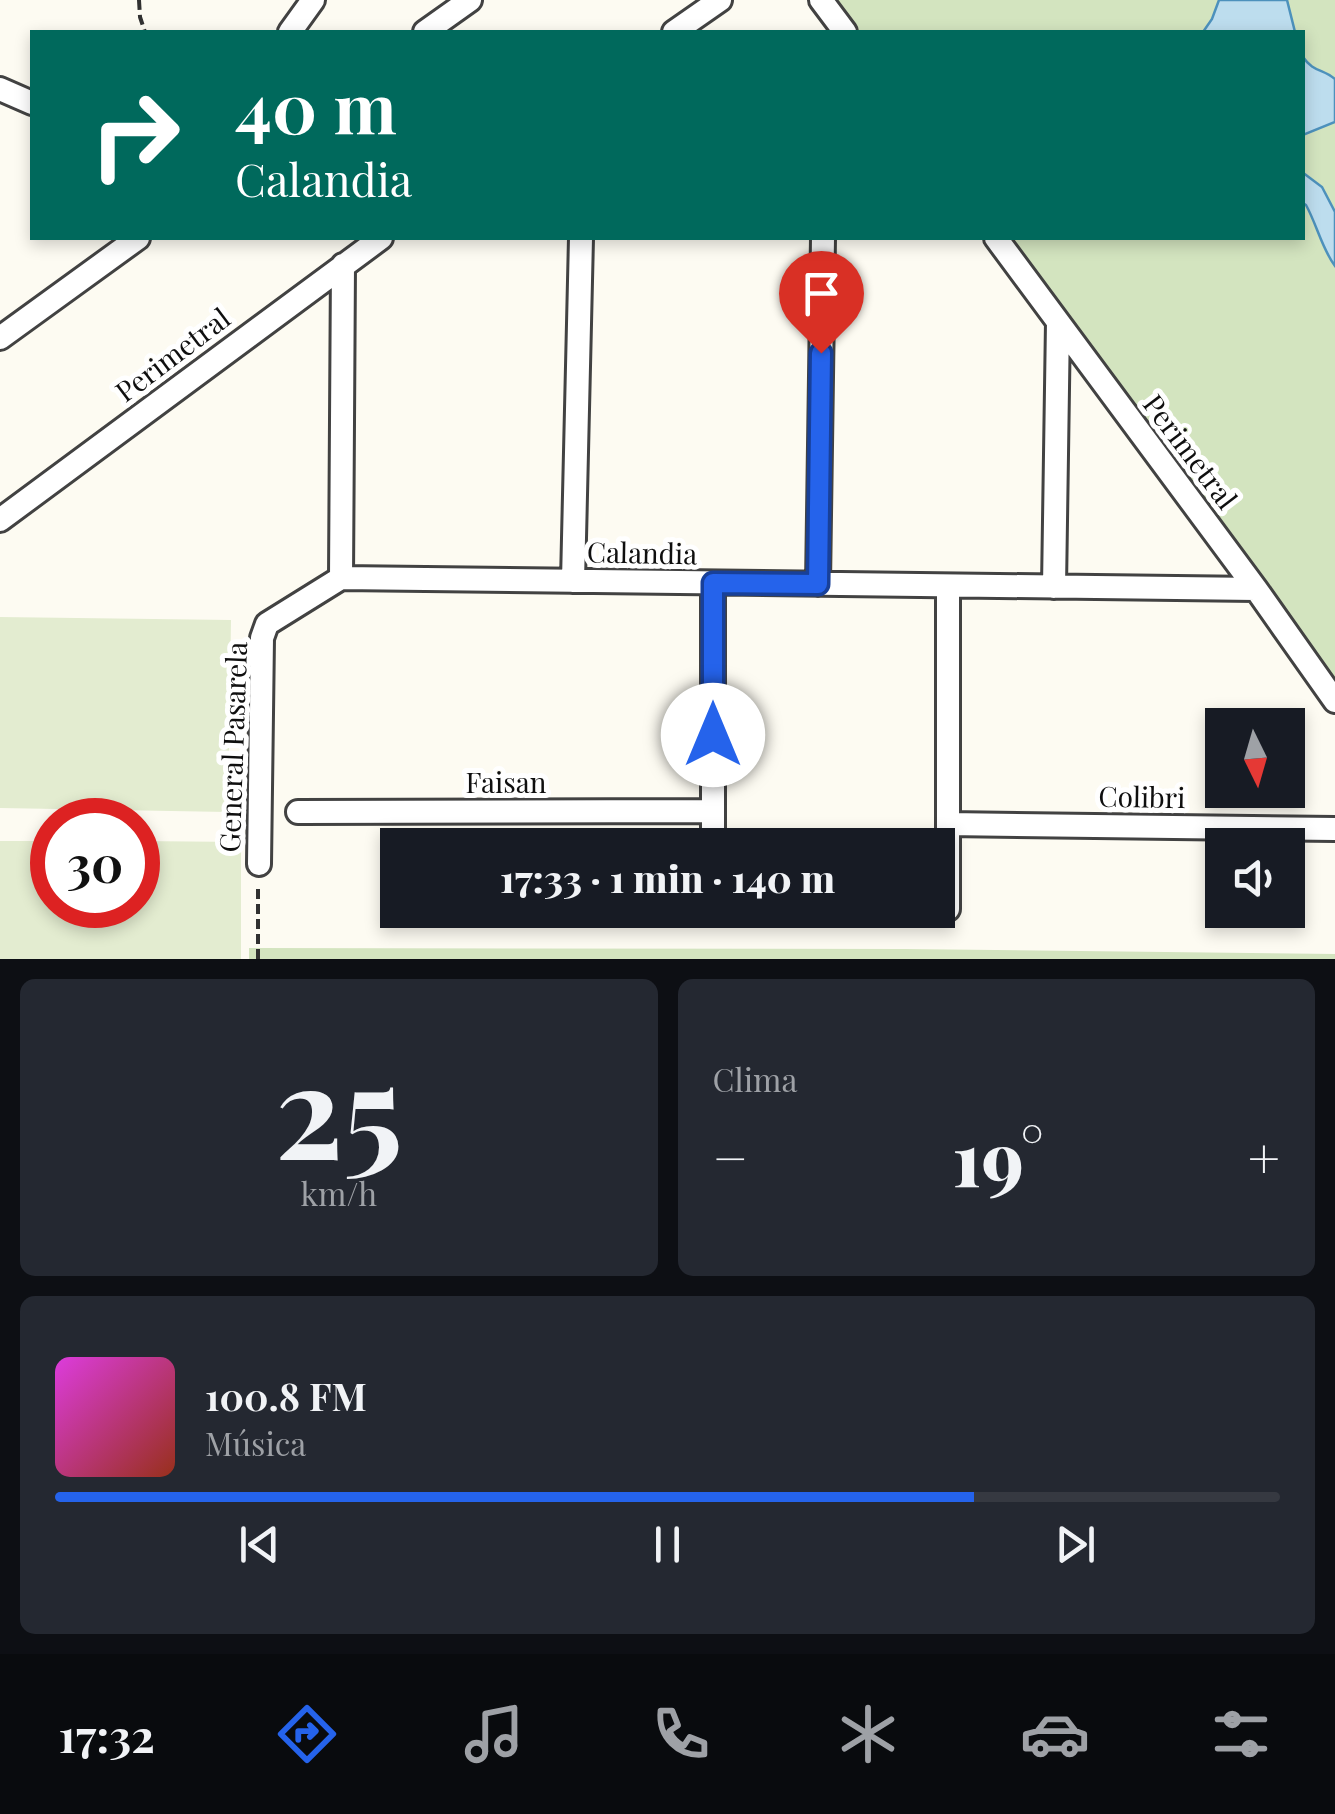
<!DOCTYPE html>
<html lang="es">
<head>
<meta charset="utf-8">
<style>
	body { margin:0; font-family:"Playfair Display",serif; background:#242831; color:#f1f3f6; height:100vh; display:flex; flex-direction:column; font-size:38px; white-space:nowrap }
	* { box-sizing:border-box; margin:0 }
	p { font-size:32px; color:#9ea1a6 }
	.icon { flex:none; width:55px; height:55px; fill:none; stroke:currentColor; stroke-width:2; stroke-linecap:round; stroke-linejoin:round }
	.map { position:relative; height:959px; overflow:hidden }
	.sheet { display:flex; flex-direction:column; gap:20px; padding:20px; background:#0d0f14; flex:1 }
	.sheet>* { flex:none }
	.banner { position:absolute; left:30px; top:30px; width:1275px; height:210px; border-radius:0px; box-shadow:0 5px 15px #0003; background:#00695c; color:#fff; overflow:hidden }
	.needle { width:65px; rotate:175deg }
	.tools { position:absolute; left:1205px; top:708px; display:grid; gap:20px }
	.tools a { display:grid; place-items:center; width:100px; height:100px; border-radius:0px; background:#171b24; box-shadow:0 5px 15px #0003; font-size:50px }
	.speed { position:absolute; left:30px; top:798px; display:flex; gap:20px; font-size:50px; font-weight:700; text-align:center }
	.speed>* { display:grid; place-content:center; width:130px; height:130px; border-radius:50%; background:#171b24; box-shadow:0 5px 15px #0003; line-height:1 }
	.speed .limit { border:15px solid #d22; background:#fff; color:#111 }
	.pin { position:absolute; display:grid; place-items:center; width:85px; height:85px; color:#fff; margin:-102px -42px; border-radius:50% 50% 50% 0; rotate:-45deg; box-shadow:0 0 10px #0007 }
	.pin .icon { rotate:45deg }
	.me { position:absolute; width:110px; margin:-55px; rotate:0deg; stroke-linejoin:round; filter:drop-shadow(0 0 8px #0008) }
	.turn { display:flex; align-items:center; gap:35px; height:210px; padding:0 40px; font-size:45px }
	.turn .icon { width:130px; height:130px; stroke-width:2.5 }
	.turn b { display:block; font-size:70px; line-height:85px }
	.big { font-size:75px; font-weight:800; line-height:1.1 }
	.sheet .card { flex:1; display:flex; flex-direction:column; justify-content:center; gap:15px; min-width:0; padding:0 35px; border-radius:15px; background:#242831 }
	.sheet .dial { align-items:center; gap:0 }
	.dial b { font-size:130px; line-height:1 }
	.song { display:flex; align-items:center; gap:30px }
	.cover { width:120px; height:120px; border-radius:15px; background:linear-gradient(135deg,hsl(300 70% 55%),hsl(10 70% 35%)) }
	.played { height:10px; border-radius:5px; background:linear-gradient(90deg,#2563eb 75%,#363941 75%) }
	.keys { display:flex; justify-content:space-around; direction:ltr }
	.heat { display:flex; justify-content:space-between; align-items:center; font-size:55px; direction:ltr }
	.sheet .tiles { flex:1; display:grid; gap:20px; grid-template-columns:1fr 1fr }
	.card:last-child { grid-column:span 2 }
	.trip { position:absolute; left:380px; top:828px; width:575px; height:100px; border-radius:0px; background:#171b24; box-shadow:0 5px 15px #0003; font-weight:800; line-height:100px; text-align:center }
	.tabs { display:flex; height:160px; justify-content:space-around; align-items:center; background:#090b0e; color:#9ea1a6 }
	.tabs .icon { width:70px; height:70px }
	.tabs .selected { color:#2563eb }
	.tabs b { font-size:45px; color:#f1f3f6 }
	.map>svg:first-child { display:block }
</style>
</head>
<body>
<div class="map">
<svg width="1335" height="959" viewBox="0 0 1335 959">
	<rect width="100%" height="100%" fill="#fdfbf2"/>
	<path fill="#d3e4bf" d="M833,0H1335V685L1007,238H1302V32H857Z
		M249,948L905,949L1335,954V959H249Z"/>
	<path fill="#e3ecd0" d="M0,617L231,620L228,812L0,808Z
		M0,841H52V905H138V841L241,842V959H0Z"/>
	<path fill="#bdddee" stroke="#4d91bc" stroke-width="2.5" d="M1219,0H1287L1295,32H1203L1212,19Z
		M1303,57C1313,72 1323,69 1335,79V122L1303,135Z
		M1302,172L1322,187L1335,212V266C1322,249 1317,225 1306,205L1303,203Z"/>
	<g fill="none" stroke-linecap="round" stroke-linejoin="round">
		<defs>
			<path id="street" d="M821,0L845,32
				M290,32L313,0
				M425,32L470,0
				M674,32L720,0
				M0,89L32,103
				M996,238L1256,589L1335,701
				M0,338L138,238
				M0,520L381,238
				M341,578L1256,589
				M341,578L343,265
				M573,581L581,238
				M713,583V845
				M818,584L823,238
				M948,586V909
				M1054,587L1058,322
				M298,812L713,811
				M948,824L1335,829
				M259,864L262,638L267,624L341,578"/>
		</defs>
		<use href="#street" stroke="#424242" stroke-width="28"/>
		<path stroke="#313131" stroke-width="4" stroke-dasharray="10 5" stroke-linecap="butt" d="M139,0L140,17L145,32
			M258,959V884"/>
		<use href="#street" stroke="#fff" stroke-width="22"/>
	</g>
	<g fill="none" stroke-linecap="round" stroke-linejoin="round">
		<defs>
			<path id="route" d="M713,735V583L818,584L821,353"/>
		</defs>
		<use href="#route" stroke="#184099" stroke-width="25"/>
		<use href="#route" stroke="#2563eb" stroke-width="18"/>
	</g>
	<g text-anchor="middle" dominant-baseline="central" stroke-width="10" stroke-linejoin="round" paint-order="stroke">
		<g font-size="28" fill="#0f0f0f" stroke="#fff">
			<text transform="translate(172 354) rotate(-37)">Perimetral</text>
			<text transform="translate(1191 451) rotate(53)">Perimetral</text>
			<text transform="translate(642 552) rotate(1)">Calandia</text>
			<text transform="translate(232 747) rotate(-88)">General Pasarela</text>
			<text x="506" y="781">Faisan</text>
			<text transform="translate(1142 796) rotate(1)">Colibri</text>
		</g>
	</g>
</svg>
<div class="tools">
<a><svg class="needle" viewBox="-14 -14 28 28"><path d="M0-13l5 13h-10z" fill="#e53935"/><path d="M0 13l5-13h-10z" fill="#9ea1a6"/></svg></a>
<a><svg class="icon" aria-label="sound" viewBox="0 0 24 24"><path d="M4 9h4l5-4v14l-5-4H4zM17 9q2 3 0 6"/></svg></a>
</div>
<div class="speed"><div class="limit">30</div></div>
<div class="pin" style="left:821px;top:353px;background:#d93025"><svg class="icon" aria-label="arrive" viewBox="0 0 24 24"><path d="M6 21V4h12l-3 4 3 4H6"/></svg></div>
<svg class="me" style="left:713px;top:735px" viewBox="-20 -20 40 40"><circle r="19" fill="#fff"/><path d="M0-13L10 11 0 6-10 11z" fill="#2563eb"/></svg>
<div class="trip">17:33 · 1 min · 140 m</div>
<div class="banner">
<div class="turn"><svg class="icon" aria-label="right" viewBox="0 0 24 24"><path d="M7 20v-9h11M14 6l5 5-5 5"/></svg><div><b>40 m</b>Calandia</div></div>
</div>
</div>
<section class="sheet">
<div class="tiles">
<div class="card dial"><b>25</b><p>km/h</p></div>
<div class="card"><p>Clima</p>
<div class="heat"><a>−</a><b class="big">19°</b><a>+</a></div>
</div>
<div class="card">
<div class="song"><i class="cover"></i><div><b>100.8 FM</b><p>Música</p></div></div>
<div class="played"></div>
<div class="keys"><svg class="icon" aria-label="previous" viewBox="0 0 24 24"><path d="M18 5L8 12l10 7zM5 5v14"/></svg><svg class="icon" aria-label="pause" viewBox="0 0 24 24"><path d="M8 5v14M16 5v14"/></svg><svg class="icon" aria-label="next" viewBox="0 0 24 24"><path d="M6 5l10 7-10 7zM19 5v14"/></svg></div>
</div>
</div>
</section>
<nav class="tabs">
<b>17:32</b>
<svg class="icon selected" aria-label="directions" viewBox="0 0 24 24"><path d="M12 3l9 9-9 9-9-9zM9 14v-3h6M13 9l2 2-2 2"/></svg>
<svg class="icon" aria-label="music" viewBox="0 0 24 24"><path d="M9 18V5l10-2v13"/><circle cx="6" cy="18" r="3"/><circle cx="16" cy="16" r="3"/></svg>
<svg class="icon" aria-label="phone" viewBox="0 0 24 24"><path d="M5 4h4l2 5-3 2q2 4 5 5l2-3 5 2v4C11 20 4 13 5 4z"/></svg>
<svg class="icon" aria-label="climate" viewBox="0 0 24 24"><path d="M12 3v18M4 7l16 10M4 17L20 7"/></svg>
<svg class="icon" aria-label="car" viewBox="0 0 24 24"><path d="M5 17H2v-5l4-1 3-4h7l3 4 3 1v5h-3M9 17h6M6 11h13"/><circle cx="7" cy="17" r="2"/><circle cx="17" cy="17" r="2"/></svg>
<svg class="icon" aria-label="filters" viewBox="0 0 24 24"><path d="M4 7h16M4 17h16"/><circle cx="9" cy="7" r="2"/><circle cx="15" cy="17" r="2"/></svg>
</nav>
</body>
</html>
